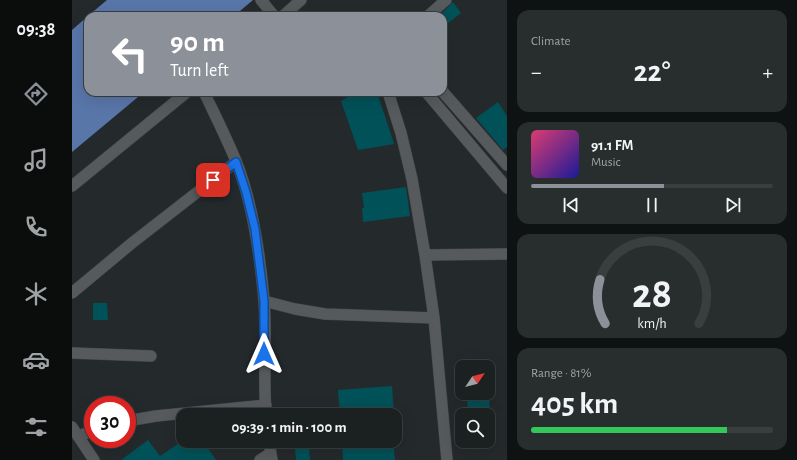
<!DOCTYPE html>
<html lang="en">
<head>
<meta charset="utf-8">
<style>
	body { margin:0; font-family:"Alegreya Sans",sans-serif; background:#282d2e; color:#f1f3f6; height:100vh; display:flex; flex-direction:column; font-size:15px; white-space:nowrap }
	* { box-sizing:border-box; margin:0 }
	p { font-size:13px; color:#a0a3a5 }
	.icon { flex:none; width:22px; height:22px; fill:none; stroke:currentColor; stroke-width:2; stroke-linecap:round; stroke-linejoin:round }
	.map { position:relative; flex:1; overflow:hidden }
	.sheet { display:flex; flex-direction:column; gap:10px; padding:10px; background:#0f1212; width:290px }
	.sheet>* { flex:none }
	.guide { position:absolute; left:12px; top:12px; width:363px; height:84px; border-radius:12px; box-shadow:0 4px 16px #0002,0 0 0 1px #393e3f; background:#8c9099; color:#fff; overflow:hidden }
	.needle { width:26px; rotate:55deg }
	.controls { position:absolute; left:383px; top:360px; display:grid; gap:8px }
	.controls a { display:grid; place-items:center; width:40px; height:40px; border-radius:8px; background:#1b2021; box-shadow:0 4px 16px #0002,0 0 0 1px #393e3f; font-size:20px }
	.speed { position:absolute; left:12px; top:396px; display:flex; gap:8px; font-size:20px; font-weight:700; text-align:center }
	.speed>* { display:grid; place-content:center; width:52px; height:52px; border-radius:50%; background:#1b2021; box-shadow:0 4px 16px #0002,0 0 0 1px #393e3f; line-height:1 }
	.speed .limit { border:6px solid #d22; background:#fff; color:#111 }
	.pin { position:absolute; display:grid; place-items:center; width:34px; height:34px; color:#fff; margin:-17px; border-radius:8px; box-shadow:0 2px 6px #0006 }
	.me { position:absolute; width:44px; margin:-22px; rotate:0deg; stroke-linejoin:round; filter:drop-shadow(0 0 3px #0008) }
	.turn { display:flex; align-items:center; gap:14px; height:84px; padding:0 20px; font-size:18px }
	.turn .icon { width:52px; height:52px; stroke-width:2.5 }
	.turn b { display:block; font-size:28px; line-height:34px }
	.big { font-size:30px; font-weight:700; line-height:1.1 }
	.sheet .card { flex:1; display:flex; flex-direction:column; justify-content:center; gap:6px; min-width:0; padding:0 14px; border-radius:12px; background:#282d2e }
	.sheet .dial { align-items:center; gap:0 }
	.dial svg { height:104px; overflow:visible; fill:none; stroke:#393e3f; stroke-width:7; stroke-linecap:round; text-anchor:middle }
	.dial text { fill:#f1f3f6; stroke:none }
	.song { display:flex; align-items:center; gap:12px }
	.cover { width:48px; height:48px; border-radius:6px; background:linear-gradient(135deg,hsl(340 70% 55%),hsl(240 70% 35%)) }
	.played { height:4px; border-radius:2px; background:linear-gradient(90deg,#8c9099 55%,#393e3f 55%) }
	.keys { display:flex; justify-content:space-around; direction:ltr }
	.heat { display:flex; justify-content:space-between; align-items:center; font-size:22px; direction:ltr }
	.charge { height:6px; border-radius:3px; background:linear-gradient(90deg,#34c759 81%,#393e3f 0) }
	.trip { position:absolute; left:104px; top:408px; width:226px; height:40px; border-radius:12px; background:#1b2021; box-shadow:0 4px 16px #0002,0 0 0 1px #393e3f; font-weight:700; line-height:40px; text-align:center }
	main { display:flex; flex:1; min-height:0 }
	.menu { display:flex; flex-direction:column; width:72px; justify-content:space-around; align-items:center; background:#0b0d0d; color:#a0a3a5 }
	.menu .icon { width:28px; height:28px }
	.menu .on { color:#8c9099 }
	.menu b { font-size:18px; color:#f1f3f6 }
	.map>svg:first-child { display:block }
</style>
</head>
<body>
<main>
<nav class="menu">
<b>09:38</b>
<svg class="icon on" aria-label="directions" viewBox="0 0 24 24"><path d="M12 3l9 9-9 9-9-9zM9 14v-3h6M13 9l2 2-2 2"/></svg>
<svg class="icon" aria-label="music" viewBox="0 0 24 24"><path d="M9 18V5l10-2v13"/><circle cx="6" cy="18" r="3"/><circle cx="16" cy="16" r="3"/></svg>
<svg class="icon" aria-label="phone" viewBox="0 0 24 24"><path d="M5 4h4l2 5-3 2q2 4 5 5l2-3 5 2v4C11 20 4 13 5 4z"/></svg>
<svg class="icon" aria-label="climate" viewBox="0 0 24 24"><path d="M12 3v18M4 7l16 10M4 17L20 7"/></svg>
<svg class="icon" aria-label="car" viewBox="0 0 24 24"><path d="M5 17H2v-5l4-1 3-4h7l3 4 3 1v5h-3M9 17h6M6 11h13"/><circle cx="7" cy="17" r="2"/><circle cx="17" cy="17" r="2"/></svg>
<svg class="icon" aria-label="filters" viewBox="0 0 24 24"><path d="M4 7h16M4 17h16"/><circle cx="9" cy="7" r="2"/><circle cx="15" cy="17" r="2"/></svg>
</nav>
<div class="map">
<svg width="435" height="460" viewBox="0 0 435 460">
	<rect width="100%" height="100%" fill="#242a2c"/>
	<path fill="#5976a9" d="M35,0H181L162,16H16Z
		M16,16V92H72L0,152V30Z"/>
	<path fill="#005158" d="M381,2L389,13L371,27V16H367Z
		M284,92H305L322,144L286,150L269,101Z
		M426,102L435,116V147L431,150L404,118Z
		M334,187L338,216L291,222L290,208H292L290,193Z
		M21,303H35L36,320H21Z
		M320,386L322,415H268L266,390Z
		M395,393H417L418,415H396Z
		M76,440L88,456L110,441H131L144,460H49Z
		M270,441H321L323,460H271Z
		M237,446L238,460H224L223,447Z"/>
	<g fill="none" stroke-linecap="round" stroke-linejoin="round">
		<defs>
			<path id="minor" d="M356,16L374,0
				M132,92C143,115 154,137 164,161C181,203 188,255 192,300C195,338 191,377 194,415
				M316,92L329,133L340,179L353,255L362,318L375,460
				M353,255L435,254
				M0,293L60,243L164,162
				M192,301L223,309L253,314L362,318
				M0,353L79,356
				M55,421L84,416L194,405
				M0,427L22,460
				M6,436L21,431
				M197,441L200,460
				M188,460L199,453"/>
			<path id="tertiary" d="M189,0L202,16
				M211,16L229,0
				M354,92L435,188
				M371,92L435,165
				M0,186L115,92"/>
		</defs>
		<use href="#minor" stroke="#414648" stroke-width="12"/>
		<use href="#tertiary" stroke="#414648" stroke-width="12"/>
		<use href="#minor" stroke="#575a5c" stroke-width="11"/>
		<use href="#tertiary" stroke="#575a5c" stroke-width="11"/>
	</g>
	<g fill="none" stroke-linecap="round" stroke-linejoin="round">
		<defs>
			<path id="route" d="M141,180L164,162L174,192L183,229L192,301V354"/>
		</defs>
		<use href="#route" stroke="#114b97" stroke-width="10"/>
		<use href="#route" stroke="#1a73e8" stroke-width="7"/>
	</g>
</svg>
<div class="controls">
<a><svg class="needle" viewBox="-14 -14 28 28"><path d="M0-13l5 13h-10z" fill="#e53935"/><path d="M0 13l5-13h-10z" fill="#a0a3a5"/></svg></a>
<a><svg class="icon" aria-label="search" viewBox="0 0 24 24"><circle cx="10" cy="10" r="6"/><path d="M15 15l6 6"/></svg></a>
</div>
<div class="speed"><div class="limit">30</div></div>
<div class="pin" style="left:141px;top:180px;background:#d93025"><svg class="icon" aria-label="arrive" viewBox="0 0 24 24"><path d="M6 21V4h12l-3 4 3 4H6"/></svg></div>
<svg class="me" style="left:192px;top:354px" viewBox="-20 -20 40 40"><path d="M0-17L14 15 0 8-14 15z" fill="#1a73e8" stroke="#fff" stroke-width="4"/></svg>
<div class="trip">09:39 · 1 min · 100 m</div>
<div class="guide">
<div class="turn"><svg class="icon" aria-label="left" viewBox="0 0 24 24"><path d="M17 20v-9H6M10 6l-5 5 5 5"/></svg><div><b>90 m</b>Turn left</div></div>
</div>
</div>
<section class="sheet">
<div class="card"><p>Climate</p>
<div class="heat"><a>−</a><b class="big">22°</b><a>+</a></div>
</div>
<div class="card">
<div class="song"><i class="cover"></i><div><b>91.1 FM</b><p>Music</p></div></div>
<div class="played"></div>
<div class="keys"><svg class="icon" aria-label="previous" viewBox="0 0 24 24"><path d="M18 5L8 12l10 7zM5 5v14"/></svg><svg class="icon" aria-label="pause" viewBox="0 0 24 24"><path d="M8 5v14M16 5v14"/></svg><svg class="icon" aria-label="next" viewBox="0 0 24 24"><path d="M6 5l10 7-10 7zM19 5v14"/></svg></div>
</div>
<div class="card dial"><svg viewBox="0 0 100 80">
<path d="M14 69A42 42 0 1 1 86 69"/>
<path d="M14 69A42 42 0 0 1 10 35" stroke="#8c9099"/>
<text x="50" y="56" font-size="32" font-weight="700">28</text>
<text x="50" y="72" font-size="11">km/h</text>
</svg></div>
<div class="card"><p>Range · 81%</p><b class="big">405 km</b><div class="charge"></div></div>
</section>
</main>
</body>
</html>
